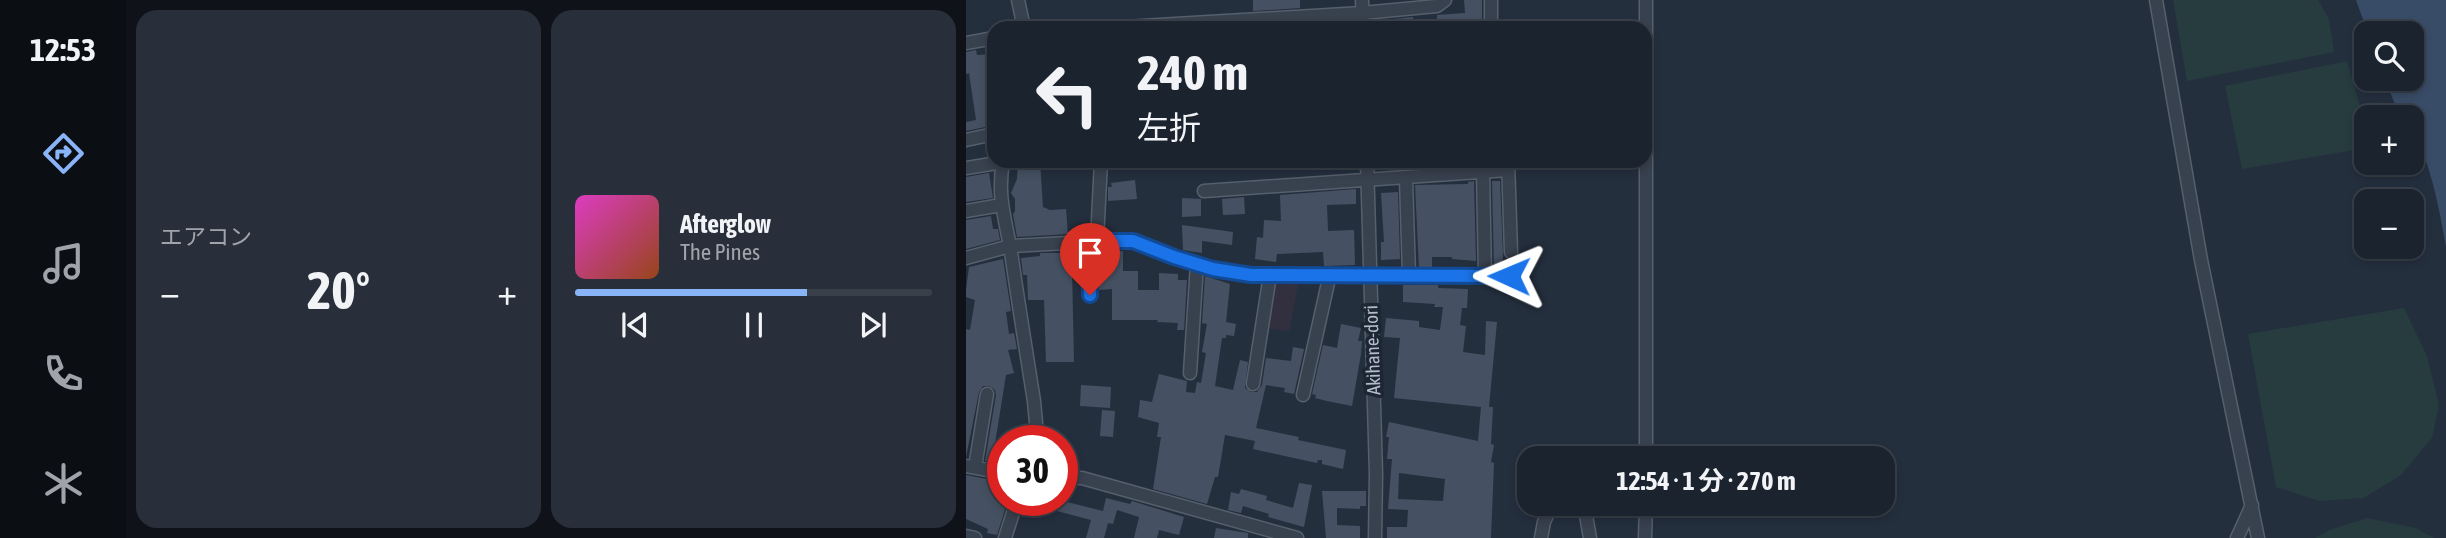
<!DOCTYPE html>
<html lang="ja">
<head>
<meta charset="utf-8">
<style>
	body { margin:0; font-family:"Asap Condensed","Noto Sans JP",sans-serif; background:#282f3a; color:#f1f3f6; height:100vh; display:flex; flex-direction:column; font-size:26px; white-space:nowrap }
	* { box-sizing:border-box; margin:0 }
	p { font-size:23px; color:#a0a4aa }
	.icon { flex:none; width:38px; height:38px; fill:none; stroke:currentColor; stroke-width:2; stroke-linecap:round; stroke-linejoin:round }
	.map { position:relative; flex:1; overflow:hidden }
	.details { display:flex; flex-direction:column; gap:10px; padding:10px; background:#0f1319; width:840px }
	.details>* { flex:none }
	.banner { position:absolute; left:21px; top:21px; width:665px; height:147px; border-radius:21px; box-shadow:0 4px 10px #0003,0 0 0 2px #39404a; background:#1b232e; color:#f1f3f6; overflow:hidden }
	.controls { position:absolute; left:1388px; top:21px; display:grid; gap:14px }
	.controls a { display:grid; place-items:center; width:70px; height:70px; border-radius:14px; background:#1b232e; box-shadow:0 4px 10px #0003,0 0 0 2px #39404a; font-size:35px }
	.speed { position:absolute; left:21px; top:425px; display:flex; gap:14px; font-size:35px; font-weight:700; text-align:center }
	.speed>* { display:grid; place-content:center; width:91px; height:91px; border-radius:50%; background:#1b232e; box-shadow:0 4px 10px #0003,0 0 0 2px #39404a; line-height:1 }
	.speed .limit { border:10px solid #d22; background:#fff; color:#111 }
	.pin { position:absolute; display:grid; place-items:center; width:60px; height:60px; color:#fff; margin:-72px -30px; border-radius:50% 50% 50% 0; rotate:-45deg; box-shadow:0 0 7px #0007 }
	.pin .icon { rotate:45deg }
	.me { position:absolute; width:77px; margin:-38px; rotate:271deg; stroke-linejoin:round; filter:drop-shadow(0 0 5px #0008) }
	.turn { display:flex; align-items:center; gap:24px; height:147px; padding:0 35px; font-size:32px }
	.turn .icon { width:91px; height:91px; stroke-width:2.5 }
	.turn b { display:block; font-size:49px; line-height:60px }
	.big { font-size:52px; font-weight:700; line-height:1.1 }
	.details .card { flex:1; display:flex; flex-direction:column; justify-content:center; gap:10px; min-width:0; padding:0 24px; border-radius:21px; background:#282f3a }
	.song { display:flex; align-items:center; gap:21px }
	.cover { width:84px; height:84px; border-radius:10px; background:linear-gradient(135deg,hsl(310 70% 55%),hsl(20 70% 35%)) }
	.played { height:7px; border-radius:4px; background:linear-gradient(90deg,#8ab4f8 65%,#39404a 65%) }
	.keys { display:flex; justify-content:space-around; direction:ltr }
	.heat { display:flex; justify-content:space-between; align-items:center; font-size:38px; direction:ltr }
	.details .tiles { flex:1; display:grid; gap:10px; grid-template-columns:repeat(2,1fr) }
	.trip { position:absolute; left:551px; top:446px; width:378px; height:70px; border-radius:21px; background:#1b232e; box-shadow:0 4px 10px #0003,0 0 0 2px #39404a; font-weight:700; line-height:70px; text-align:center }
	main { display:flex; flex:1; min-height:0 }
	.tab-bar { display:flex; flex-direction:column; width:126px; justify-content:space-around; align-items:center; background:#0b0e12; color:#a0a4aa }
	.tab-bar .icon { width:49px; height:49px }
	.tab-bar .on { color:#8ab4f8 }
	.tab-bar b { font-size:32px; color:#f1f3f6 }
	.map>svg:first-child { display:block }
</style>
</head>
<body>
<main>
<nav class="tab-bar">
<b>12:53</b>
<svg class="icon on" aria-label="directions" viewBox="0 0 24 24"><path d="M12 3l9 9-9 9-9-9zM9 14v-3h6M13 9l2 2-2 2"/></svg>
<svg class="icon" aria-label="music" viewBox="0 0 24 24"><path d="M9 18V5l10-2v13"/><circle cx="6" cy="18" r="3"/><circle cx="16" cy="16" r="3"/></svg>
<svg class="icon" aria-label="phone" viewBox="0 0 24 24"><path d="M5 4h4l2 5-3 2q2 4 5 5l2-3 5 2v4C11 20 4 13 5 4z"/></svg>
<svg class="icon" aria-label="climate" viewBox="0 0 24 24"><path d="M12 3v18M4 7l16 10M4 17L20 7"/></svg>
</nav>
<section class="details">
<div class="tiles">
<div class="card"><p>エアコン</p>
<div class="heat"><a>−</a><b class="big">20°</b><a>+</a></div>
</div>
<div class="card">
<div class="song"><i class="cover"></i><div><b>Afterglow</b><p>The Pines</p></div></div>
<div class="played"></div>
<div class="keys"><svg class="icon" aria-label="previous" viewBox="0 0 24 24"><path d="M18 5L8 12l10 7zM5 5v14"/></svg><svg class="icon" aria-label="pause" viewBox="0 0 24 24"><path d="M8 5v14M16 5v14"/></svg><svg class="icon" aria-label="next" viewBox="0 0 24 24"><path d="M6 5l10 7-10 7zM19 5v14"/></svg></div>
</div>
</div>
</section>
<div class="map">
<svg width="1480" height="538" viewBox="0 0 1480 538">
	<rect width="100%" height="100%" fill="#242f3e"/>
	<path fill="#32303f" d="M304,275H334L323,331L296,328Z"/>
	<path fill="#263c3f" d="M1207,0H1352L1363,19L1368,52L1221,81Z
		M1381,61L1400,127V148L1276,169L1259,86Z
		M1438,308L1461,356L1473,405L1466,438L1434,476L1397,498L1354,501L1310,487L1282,334Z
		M1401,518L1450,528L1468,538H1349L1364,530Z"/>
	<path fill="#394c67" d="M1390,0H1480V247C1475,219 1470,191 1461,164C1454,142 1446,145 1446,117H1434L1419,79H1446V33H1402Z"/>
	<path fill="#455162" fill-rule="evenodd" d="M287,0H334V8L287,11Z
		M498,0H516V28H471V15L499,13Z
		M447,17L448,28H418V20Z
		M10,50L11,55L28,54V122L23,123L24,126L0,131V122L10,120L3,73L0,74V52Z
		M52,161H74L77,207L84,210L100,209L102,234L51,237L47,214L49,211V199L45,193L51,179Z
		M359,161H389L390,168L359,170Z
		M23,173L27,198L0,202V177Z
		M169,180L171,199L142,201V187H146L145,183Z
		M508,181L510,261L486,259V257H466V268H453L449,185L502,184V182Z
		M526,181H534L537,256L536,268H528Z
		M390,189V204L361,205L362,231L388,230L389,265L358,266L357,252L311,254L310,262L289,259L291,237L297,238L298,220L315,221L314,195Z
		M432,192L434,259L415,260V242H418L415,193Z
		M278,197L279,214L257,215L256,199Z
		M216,198L235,199V216L216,217Z
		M25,216L27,229H32L34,240L0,249V220Z
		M216,225L267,232L266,245L236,241V253L217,250Z
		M147,251H157V271H172V290H193V273L212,274V280H221L218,330H211L212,323L191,322L192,320H146V289L133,290L132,270H141L140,261H147Z
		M74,253H108L106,270L108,362H80L78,300H62L61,275H57L55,258L74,256Z
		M37,259L45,311L40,312L43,334L48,333L51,349L42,350L48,373L40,375L26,462L19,461L30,395L29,390L23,386H17L13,392L0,457V329L4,330L9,300L0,297V290L3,267Z
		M239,276L264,284L260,322L270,324L268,336L260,335V338H256L249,386L267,390L274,360L282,362L279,388L285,392H291L296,385L300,358L325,361L327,347L338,349L328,394L318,392L319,388L300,385L290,428L333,437L332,440L380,450L377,469L356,464V460H352L351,463L287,449L289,441L259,435L252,477H249L241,504L187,489L195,437H191L193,423L172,417L174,400L186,402L193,374L221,381L220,392L229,393L231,382L235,383L240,353L236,352L241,324L236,323Z
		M437,285H472V288L502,289L501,308H496L494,325L500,326L497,352L519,355L520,321L531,322L523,407H527L525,444L528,445L525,462L528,463L525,538H421V527H441L442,510L422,509L426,459H421L423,437H420L423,422L512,441L515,407L428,398L434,338L418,337L420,318L453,321V327L474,330L477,307H468L469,304L437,302ZM433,473L479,479L477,501L432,499Z
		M375,324L395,328L392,341H396L395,354L386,406L361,401L349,398L350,395L346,394L357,345L371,348Z
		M115,385L145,387L144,408L114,406Z
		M136,410L149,411L147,437L134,436Z
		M0,475L36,482L37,484V500H42L31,535L21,533L22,529L0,519Z
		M333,483L346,485L338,527L302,517L303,514L277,506L275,513L262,510L265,492L273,494L275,489L301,496L300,500L327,508Z
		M356,491H400V506H394V509L371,508V525L394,526V538H360Z
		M140,498L164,504L166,501L218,517L213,535L193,530L191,538H168L173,517L151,510L147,524L142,523L138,538H120L125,520L87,510L86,512L76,509V507L64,503L65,500H89L100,503L101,502L137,511Z
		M250,528L282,533V538H248Z"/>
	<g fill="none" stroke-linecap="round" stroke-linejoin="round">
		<defs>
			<path id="minor" d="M52,0L58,28
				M396,0L397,28
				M525,0V28
				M680,0V458
				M1190,0L1235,260L1292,538
				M142,28L396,13L471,6L479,0
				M0,43L28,38
				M0,140L28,134
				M37,161C31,197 39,217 45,252C52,301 60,351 68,401L70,423L67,441
				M401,161L410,474L409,538
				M542,161L545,252
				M0,168L37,162
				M517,172L519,276
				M440,178L443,275
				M238,191L542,170
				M0,211L35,205
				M131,240L135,161
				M123,241L124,295
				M0,258L44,246L157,240L178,244L208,257L247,269L284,275L543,277
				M224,373L231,264
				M287,384L304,275
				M337,395L364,274
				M598,458L603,455L609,458
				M0,466L37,473
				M9,467L21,394
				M96,478H116L331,538
				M618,504L624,538
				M0,536L9,538
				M39,538L51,500
				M575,538L578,522L586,504
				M679,538L680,504
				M1271,538L1286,505"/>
		</defs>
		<use href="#minor" stroke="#565f6c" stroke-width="15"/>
		<use href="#minor" stroke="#38414e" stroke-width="12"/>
	</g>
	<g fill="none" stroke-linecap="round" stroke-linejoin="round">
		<defs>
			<path id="route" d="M124,295L122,241H167L208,257L247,269L285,275L543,276"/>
		</defs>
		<use href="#route" stroke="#114b97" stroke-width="18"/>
		<use href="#route" stroke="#1a73e8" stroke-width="12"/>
	</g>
	<g text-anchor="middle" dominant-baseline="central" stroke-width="7" stroke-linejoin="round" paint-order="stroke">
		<g font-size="19" fill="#b4bcc9" stroke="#1d2633">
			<text transform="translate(406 350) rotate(-92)">Akihane-dori</text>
		</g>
	</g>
</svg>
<div class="controls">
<a><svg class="icon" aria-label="search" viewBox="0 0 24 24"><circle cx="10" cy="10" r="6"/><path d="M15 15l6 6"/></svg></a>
<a>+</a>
<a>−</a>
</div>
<div class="speed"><div class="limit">30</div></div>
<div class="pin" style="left:124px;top:295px;background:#d93025"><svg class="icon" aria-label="arrive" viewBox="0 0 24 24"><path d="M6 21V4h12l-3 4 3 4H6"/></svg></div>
<svg class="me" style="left:543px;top:276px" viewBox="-20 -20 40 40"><path d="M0-17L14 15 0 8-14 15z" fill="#1a73e8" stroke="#fff" stroke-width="4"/></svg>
<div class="trip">12:54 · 1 分 · 270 m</div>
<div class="banner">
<div class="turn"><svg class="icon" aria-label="left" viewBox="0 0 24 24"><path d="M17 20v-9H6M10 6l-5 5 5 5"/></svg><div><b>240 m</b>左折</div></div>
</div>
</div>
</main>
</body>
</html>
